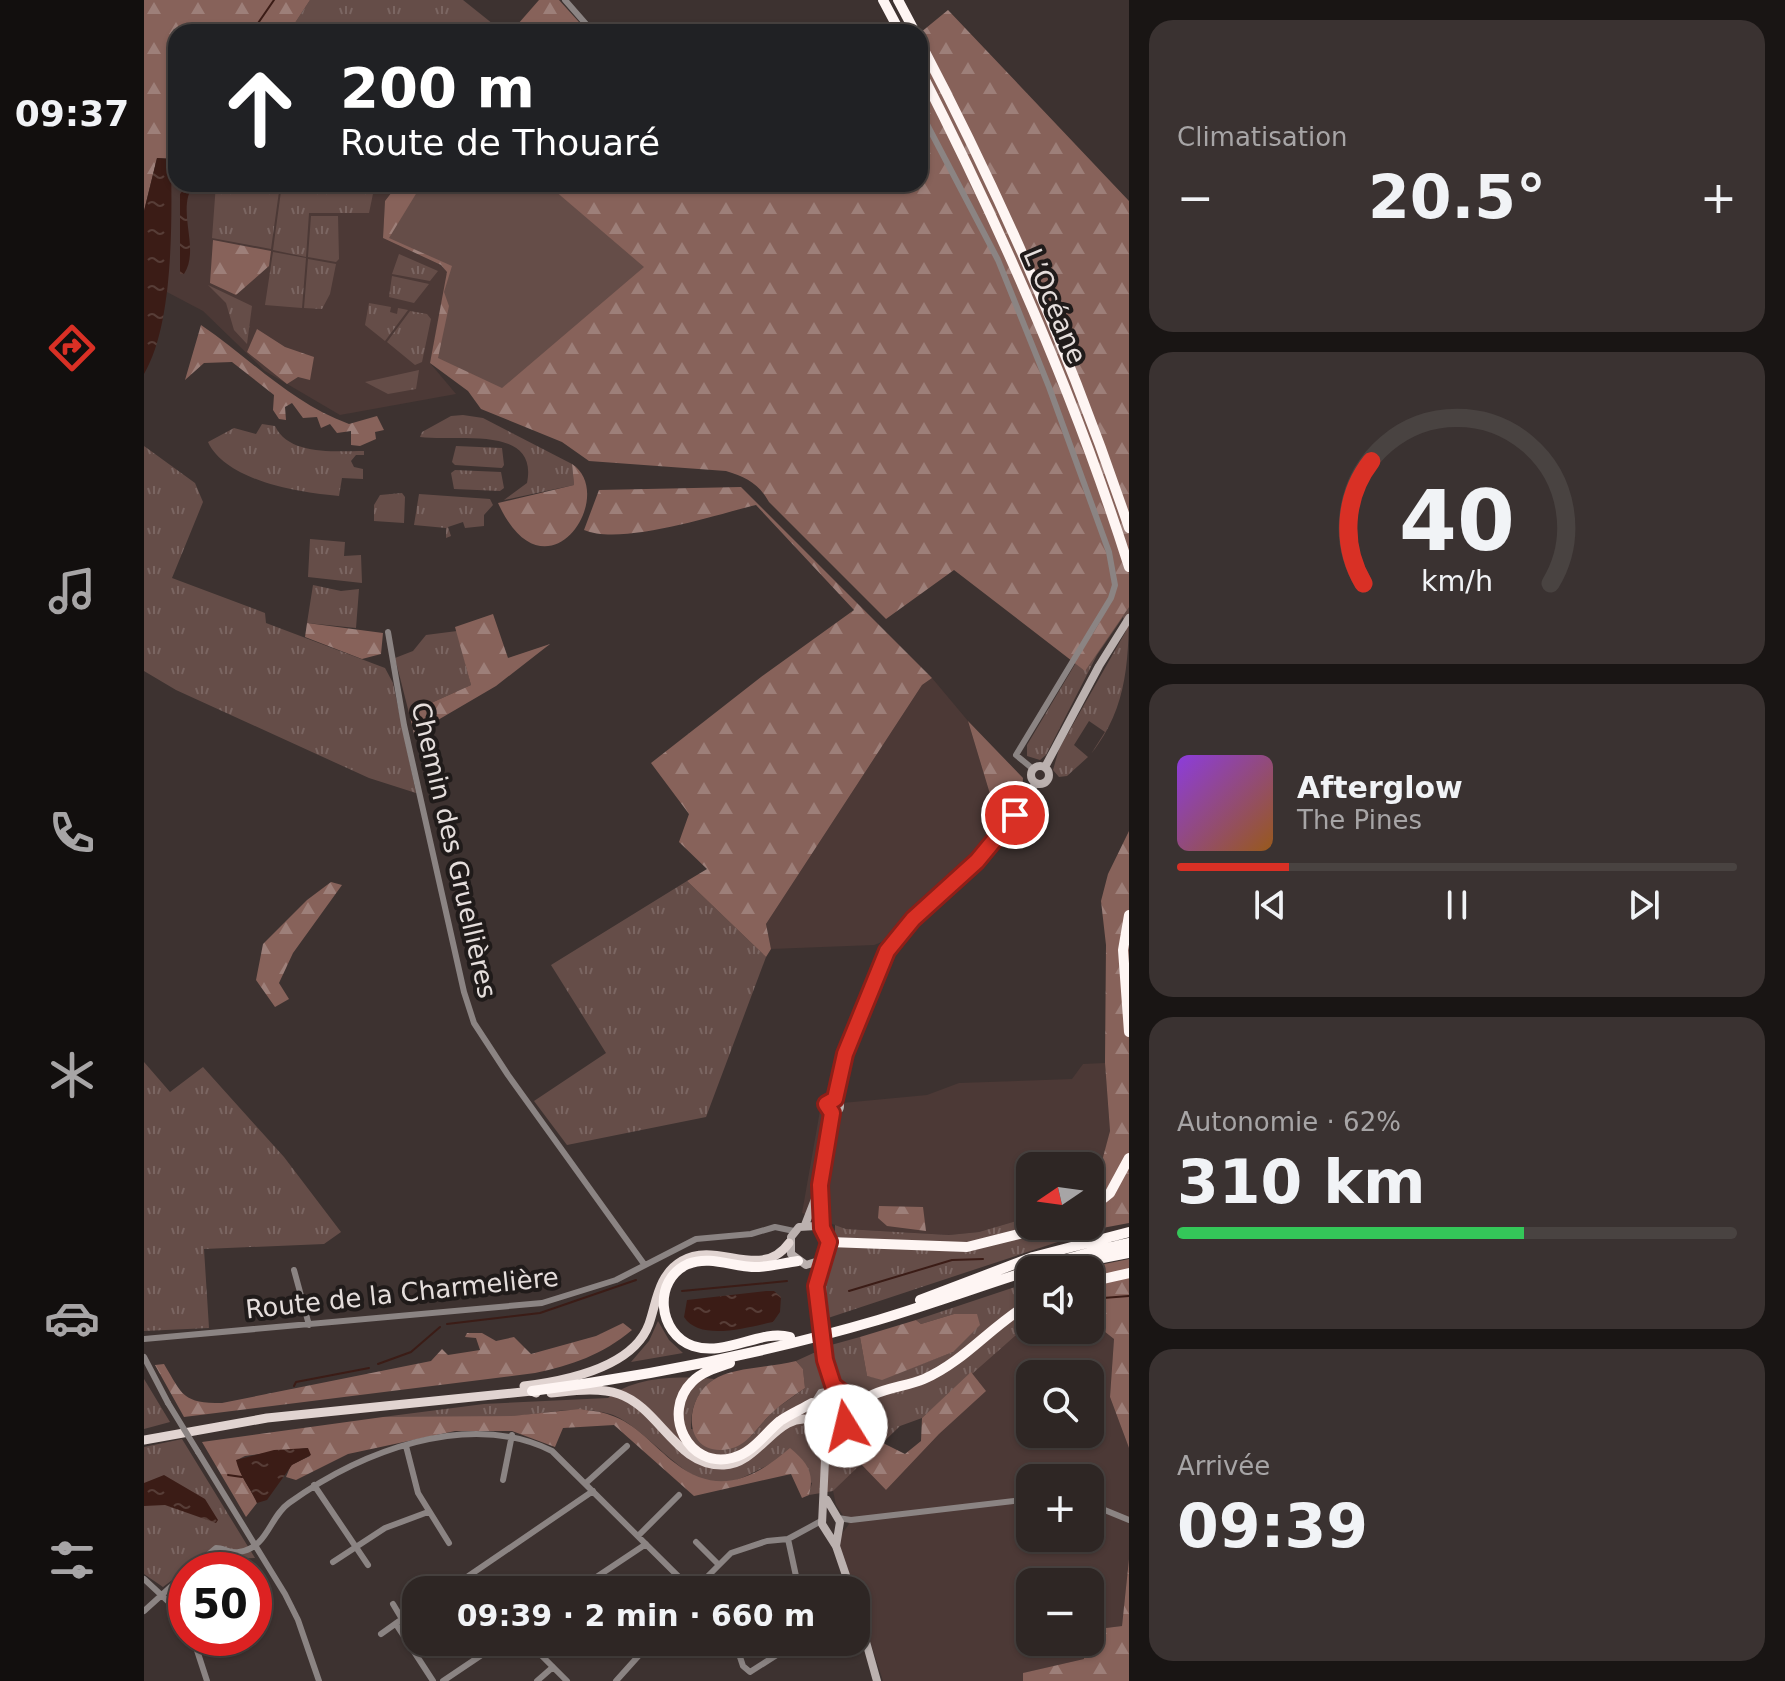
<!DOCTYPE html>
<html lang="fr">
<head>
<meta charset="utf-8">
<style>
	body { margin:0; font-family:"DejaVu Sans",sans-serif; background:#3a3231; color:#f1f3f6; height:100vh; display:flex; flex-direction:column; font-size:30px; white-space:nowrap }
	* { box-sizing:border-box; margin:0 }
	p { font-size:26px; color:#a7a5a6 }
	.icon { flex:none; width:44px; height:44px; fill:none; stroke:currentColor; stroke-width:2; stroke-linecap:round; stroke-linejoin:round }
	.map { position:relative; flex:1; overflow:hidden }
	.details { display:flex; flex-direction:column; gap:20px; padding:20px; background:#191514; width:656px }
	.details>* { flex:none }
	.top-card { position:absolute; left:24px; top:24px; width:760px; height:168px; border-radius:24px; box-shadow:0 2px 6px #0004,0 0 0 2px #494341; background:#202124; color:#fff; overflow:hidden }
	.needle { width:52px; rotate:257deg }
	.fabs { position:absolute; left:872px; top:1152px; display:grid; gap:16px }
	.fabs a { display:grid; place-items:center; width:88px; height:88px; border-radius:16px; background:#2e2624; box-shadow:0 2px 6px #0004,0 0 0 2px #494341; font-size:40px }
	.speed { position:absolute; left:24px; top:1552px; display:flex; gap:16px; font-size:40px; font-weight:700; text-align:center }
	.speed>* { display:grid; place-content:center; width:104px; height:104px; border-radius:50%; background:#2e2624; box-shadow:0 2px 6px #0004,0 0 0 2px #494341; line-height:1 }
	.speed .limit { border:12px solid #d22; background:#fff; color:#111 }
	.pin { position:absolute; display:grid; place-items:center; width:68px; height:68px; color:#fff; margin:-34px; border:4px solid #fff; border-radius:50%; box-shadow:0 2px 8px #0007 }
	.me { position:absolute; width:88px; margin:-44px; rotate:351deg; stroke-linejoin:round; filter:drop-shadow(0 0 6px #0008) }
	.turn { display:flex; align-items:center; gap:28px; height:168px; padding:0 40px; font-size:36px }
	.turn .icon { width:104px; height:104px; stroke-width:2.5 }
	.turn b { display:block; font-size:56px; line-height:68px }
	.big { font-size:60px; font-weight:700; line-height:1.1 }
	.details .tile { flex:1; display:flex; flex-direction:column; justify-content:center; gap:12px; min-width:0; padding:0 28px; border-radius:24px; background:#3a3231 }
	.details .dial { align-items:center; gap:0 }
	.dial svg { height:208px; overflow:visible; fill:none; stroke:#494341; stroke-width:7; stroke-linecap:round; text-anchor:middle }
	.dial text { fill:#f1f3f6; stroke:none }
	.song { display:flex; align-items:center; gap:24px }
	.cover { width:96px; height:96px; border-radius:12px; background:linear-gradient(135deg,hsl(270 70% 55%),hsl(30 70% 35%)) }
	.played { height:8px; border-radius:4px; background:linear-gradient(90deg,#d93025 20%,#494341 20%) }
	.keys { display:flex; justify-content:space-around; direction:ltr }
	.heat { display:flex; justify-content:space-between; align-items:center; font-size:44px; direction:ltr }
	.charge { height:12px; border-radius:6px; background:linear-gradient(90deg,#34c759 62%,#494341 0) }
	.trip { position:absolute; left:258px; top:1576px; width:468px; height:80px; border-radius:24px; background:#2e2624; box-shadow:0 2px 6px #0004,0 0 0 2px #494341; font-weight:700; line-height:80px; text-align:center }
	main { display:flex; flex:1; min-height:0 }
	.tab-bar { display:flex; flex-direction:column; width:144px; justify-content:space-around; align-items:center; background:#120f0e; color:#a7a5a6 }
	.tab-bar .icon { width:56px; height:56px }
	.tab-bar .selected { color:#d93025 }
	.tab-bar b { font-size:36px; color:#f1f3f6 }
	.map>svg:first-child { display:block }
</style>
</head>
<body>
<main>
<nav class="tab-bar">
<b>09:37</b>
<svg class="icon selected" aria-label="directions" viewBox="0 0 24 24"><path d="M12 3l9 9-9 9-9-9zM9 14v-3h6M13 9l2 2-2 2"/></svg>
<svg class="icon" aria-label="music" viewBox="0 0 24 24"><path d="M9 18V5l10-2v13"/><circle cx="6" cy="18" r="3"/><circle cx="16" cy="16" r="3"/></svg>
<svg class="icon" aria-label="phone" viewBox="0 0 24 24"><path d="M5 4h4l2 5-3 2q2 4 5 5l2-3 5 2v4C11 20 4 13 5 4z"/></svg>
<svg class="icon" aria-label="climate" viewBox="0 0 24 24"><path d="M12 3v18M4 7l16 10M4 17L20 7"/></svg>
<svg class="icon" aria-label="car" viewBox="0 0 24 24"><path d="M5 17H2v-5l4-1 3-4h7l3 4 3 1v5h-3M9 17h6M6 11h13"/><circle cx="7" cy="17" r="2"/><circle cx="17" cy="17" r="2"/></svg>
<svg class="icon" aria-label="filters" viewBox="0 0 24 24"><path d="M4 7h16M4 17h16"/><circle cx="9" cy="7" r="2"/><circle cx="15" cy="17" r="2"/></svg>
</nav>
<div class="map">
<svg width="985" height="1681" viewBox="0 0 985 1681">
	<defs>
		<pattern id="grass-tufts" width="24" height="20" patternUnits="userSpaceOnUse" patternTransform="scale(2)"><rect width="24" height="20" fill="#654d48"/><path d="M3 7l-1-3M5 7V3M7 7l1-3M15 17l-1-3M17 17v-4M19 17l1-3" fill="none" stroke="#7b6662"/></pattern>
		<pattern id="forest-firs" width="22" height="20" patternUnits="userSpaceOnUse" patternTransform="scale(2)"><rect width="22" height="20" fill="#87625a"/><path d="M5 1l3.5 6h-7zM16 11l3.5 6h-7z" fill="#9d7f79"/></pattern>
		<pattern id="water-ripples" width="26" height="14" patternUnits="userSpaceOnUse" patternTransform="scale(2)"><rect width="26" height="14" fill="#3b1c16"/><path d="M2 4q2-2 4 0t4 0M15 11q2-2 4 0t4 0" fill="none" stroke="#573d37"/></pattern>
	</defs>
	<rect width="100%" height="100%" fill="#3d3230"/>
	<path fill="#4c3936" fill-rule="evenodd" d="M27,159H32V184H242L250,189L241,201L239,238L297,265L304,272L286,363L312,394L196,415L121,371L59,311L23,292Z
		M788,678L824,721L855,824L834,852L770,910L746,939L730,945L627,949L622,924L778,685Z
		M961,1063L966,1131L955,1182L946,1188V1166H886V1217L835,1232L805,1235L702,1229L658,1213L677,1105L783,1095L815,1083L928,1079L939,1064Z
		M946,1320L970,1339L966,1397L985,1448V1559L978,1626L946,1630V1582H886V1642H940V1659L880,1673L879,1681H739L695,1546V1538L705,1524L692,1505L689,1491L715,1462L742,1490L795,1434L841,1391L827,1372L871,1336L888,1330H946ZM886,1374H946V1434H886ZM886,1478H946V1538H886Z"/>
	<path fill="url(#grass-tufts)" d="M166,0H319L359,32H145Z
		M72,184H136L127,249L68,238Z
		M138,184H231L225,213H165L162,257L129,250Z
		M167,216H194L195,259L192,262L164,257Z
		M129,252L162,258L158,308L121,305Z
		M255,254L294,271L286,281L248,274Z
		M164,259L192,264L186,294L178,309L160,308Z
		M248,276L285,284L270,303L245,297Z
		M64,285L108,306L103,344L90,330L82,303Z
		M225,303L247,307L246,312L253,314L254,308L264,310L241,341L221,325Z
		M266,311L283,314L287,319L278,362L271,365L243,342Z
		M275,370L272,389L244,394L221,382Z
		M319,415L339,418L428,464L430,485L360,500L383,483C395,424 313,442 276,437L278,432L307,416Z
		M118,424L131,426C145,456 192,451 220,451V455H212L207,461L210,467L219,469V479L198,478L195,496C156,493 82,481 64,442L90,428L112,434Z
		M0,446L51,483L59,502L28,578L121,613L122,623L241,668L249,683L272,793L225,778L32,690L0,671Z
		M312,446L358,448L360,465L358,468L311,465L308,462Z
		M311,470L357,472L360,488L356,491L310,489L307,473Z
		M258,493L261,497L260,523L230,521V505L236,495Z
		M275,494L346,499L349,505L340,515V526L321,528L319,522L304,527L307,536L302,538V528L270,525Z
		M166,539L201,542L200,556L217,555L218,583L164,577Z
		M169,585L197,591L215,589L212,628L163,623Z
		M985,592C985,658 985,706 947,754L961,732L945,721L930,745L944,757L923,776L915,777L909,770L915,749L982,631L979,617L953,655L902,755L896,760L883,756V745L971,597Z
		M313,631L327,685L265,713L251,658L269,651L282,635Z
		M543,881L622,957L562,1117L423,1145L390,1101L462,1053L407,965Z
		M0,1062L26,1092L59,1067L140,1157L197,1232L180,1244L60,1249L65,1328L0,1331Z
		M955,1182L953,1229L684,1318L679,1276L691,1255V1225L702,1229L805,1235L835,1232L886,1217V1226H946V1188Z
		M886,1282L888,1330L871,1336L778,1418L756,1426L689,1491L665,1495L668,1483L630,1462C616,1469 600,1478 585,1483C546,1494 502,1425 466,1414C433,1404 401,1414 368,1416C326,1418 282,1417 239,1417L340,1404L464,1398C491,1376 536,1376 570,1379C552,1394 547,1406 547,1429L607,1436L629,1411L661,1388L659,1369L652,1361L687,1345L716,1337L723,1376L738,1379L809,1352L810,1314L777,1324L772,1320Z
		M514,1321L525,1340L539,1353L487,1362L505,1341Z
		M0,1379L26,1422L0,1429Z
		M38,1439L111,1558L85,1559L71,1548L19,1587L0,1574V1447Z"/>
	<path fill="url(#forest-firs)" d="M0,0H166L145,32H32V159L13,158L0,211Z
		M395,0H415L444,32H367Z
		M804,10L985,201V607L941,671L810,570L742,619L625,502C615,484 602,477 582,471L445,461L418,442L337,409L324,391L286,363L303,272L297,265L239,238L241,201L254,184H776V33Z
		M69,240L127,251L125,266L92,295L66,283Z
		M57,325C107,359 147,403 205,424L233,416L240,430L231,432L232,439L216,446L207,445V431L193,433L186,424L177,428L173,417L159,418L148,403L141,407L142,420L135,419L129,410L130,395L88,362L60,363L41,380Z
		M113,329L141,347L170,357L166,380L154,377L143,384L103,352Z
		M428,464C475,495 402,607 354,503L430,485Z
		M597,487L788,678L778,685L622,924L627,949L622,957L543,881L563,869L535,842L545,814L507,763L617,677L710,610L612,505C571,515 477,546 440,530L455,490Z
		M349,614L364,658L406,644L352,686L270,734L265,713L327,685L311,627Z
		M163,623L239,633L237,654L218,659L161,637Z
		M824,721L879,778L878,791L855,824Z
		M985,831V1223L953,1229L957,1165L966,1131L961,1063L962,945L957,901L964,874Z
		M187,882L198,885L149,953L135,983L145,999L131,1007L112,980L119,944L163,900Z
		M735,1206L779,1207L782,1231L743,1226L734,1218Z
		M985,1259V1448L966,1397L970,1339L946,1320V1270H931Z
		M810,1314H833L836,1325L809,1352L738,1380L723,1376L716,1337L772,1320L777,1324Z
		M479,1323L488,1330C458,1355 428,1365 391,1373L40,1417L11,1365L20,1364C39,1396 39,1403 78,1403L287,1361L298,1349L304,1355L336,1350L332,1338L321,1337L323,1333H338L352,1341L370,1337L387,1354L452,1336Z
		M652,1361L659,1369L661,1388C651,1395 640,1402 631,1410C616,1422 605,1446 585,1449C539,1458 538,1400 569,1380C591,1366 627,1368 652,1361Z
		M827,1372L842,1391L795,1434L742,1490L715,1462L739,1443L761,1454L777,1441L778,1418Z
		M436,1409C446,1411 457,1411 466,1415C492,1423 510,1447 531,1463C573,1496 609,1480 646,1448C663,1462 671,1473 665,1495L658,1498L647,1474L550,1496L470,1425L419,1428L411,1447L368,1431H311L204,1454L152,1480L142,1477L147,1465L166,1456L163,1448L101,1456L93,1460C96,1477 106,1487 113,1503L102,1517L58,1442L239,1417L368,1416Z
		M985,1559V1681H879V1673L940,1659V1642H946V1630L978,1626Z"/>
	<path fill="#654d48" d="M278,184H403L500,267L358,388L294,358L305,306L300,292L308,266L245,238Z"/>
	<path fill="url(#water-ripples)" d="M13,158L27,159C28,218 30,324 0,374V211Z
		M44,184H50C31,210 57,248 40,274H36V194Z
		M622,1291H630L637,1297L636,1312L629,1322C604,1327 556,1342 540,1317L543,1300Z
		M164,1448L167,1455L148,1465L123,1500L113,1503C106,1487 96,1477 92,1460L130,1450Z
		M20,1475L61,1499L74,1520L72,1523L21,1505L0,1506V1483Z"/>
	<g fill="none" stroke-linecap="round" stroke-linejoin="round">
		<path stroke="#3b1c16" stroke-width="2" d="M108,32L130,0
			M26,161L32,144
			M538,1291L643,1281
			M705,1291L808,1260L839,1259
			M946,1299L985,1296
			M303,1324L396,1313L492,1280
			M234,1364L267,1352L296,1327
			M150,1386L152,1382L225,1368
			M84,1475L98,1477"/>
		<path stroke="#8b8483" stroke-width="6" d="M421,0L449,32
			M776,111L854,260L905,387L965,552L971,585L967,598L872,755L889,769
			M244,632L260,725L320,992L330,1023L364,1075L500,1264
			M150,1270L165,1325
			M0,1339L398,1303L472,1280L552,1239L607,1234L631,1227L650,1231
			M0,1357L24,1403
			M262,1446L274,1493L305,1543
			M54,1452L141,1594L154,1620L175,1681
			M359,1480L368,1435
			M442,1483L483,1446
			M170,1485L224,1565
			M946,1504L985,1520
			M694,1518L707,1520L886,1499
			M494,1536L535,1495
			M644,1539L655,1590
			M552,1542L573,1563
			M189,1562L241,1528L284,1512
			M46,1570L72,1548C80,1548 87,1554 95,1552C124,1548 125,1517 145,1503C216,1452 324,1409 408,1451L548,1590
			M323,1578L331,1590
			M0,1579L42,1618
			M304,1590L449,1491
			M433,1590L502,1544
			M550,1590L587,1553L623,1541L644,1539L679,1520
			M249,1604L258,1619
			M0,1611L42,1573
			M252,1624L289,1681
			M237,1634L258,1619L272,1616
			M49,1638L63,1681
			M384,1642L423,1681
			M591,1642L599,1666L606,1672L653,1642
			M299,1681L357,1642
			M393,1681L409,1667
			M472,1681L507,1642"/>
		<path stroke="#bbb1af" stroke-width="8" d="M887 775a9 9 0 1 1 18 0a9 9 0 1 1-18 0Z
			M901,767L955,666L985,618
			M682 1106a7 7 0 1 1 14 0a7 7 0 1 1-14 0Z
			M691,1099L701,1054L743,951L769,919L846,847L892,783
			M661,1225L673,1194
			M678,1228L676,1185L688,1113
			M674,1301C670,1271 688,1256 684,1237L672,1226L655,1227L647,1237V1254L662,1265L678,1260
			M681,1360L689,1385L703,1396L708,1406L705,1422L691,1435L681,1460L678,1524L692,1546L707,1590
			M680,1458L667,1409L677,1393L693,1390
			M683,1500L696,1522L692,1546
			M712,1606L733,1681"/>
		<path stroke="#e1d4d1" stroke-width="9" d="M380,1386C420,1381 489,1368 505,1324C513,1301 514,1275 538,1261C573,1240 617,1282 645,1243
			M407,1393C428,1391 454,1387 475,1394C516,1408 532,1467 580,1465C616,1464 634,1408 670,1421
			M0,1440L123,1418L388,1391L392,1393"/>
		<path stroke="#fef5f3" stroke-width="10" d="M739,0L756,32
			M754,0L771,32
			M776,42C858,198 929,361 985,528
			M776,70C858,230 931,396 985,567
			M985,915L979,950L985,1032
			M946,1209L966,1193L985,1158
			M685,1242L823,1247L907,1226
			M918,1266L985,1253
			M946,1282L985,1273
			M776,1300L889,1257L985,1232
			M646,1337C615,1329 582,1357 549,1346C514,1334 508,1280 544,1264C566,1255 589,1267 611,1267C625,1267 639,1263 654,1261
			M586,1363C574,1367 557,1372 548,1382C517,1413 544,1469 588,1458C609,1453 620,1434 636,1421C646,1414 658,1409 668,1403
			M388,1391C505,1376 621,1353 734,1320C818,1295 899,1262 985,1243
			M708,1412C724,1388 756,1389 780,1379C821,1361 848,1325 886,1303"/>
		<path stroke="#8b8483" stroke-width="6" d="M24,1403L54,1452"/>
		<path stroke="#bbb1af" stroke-width="8" d="M674,1301L681,1360"/>
	</g>
	<g fill="none" stroke-linecap="round" stroke-linejoin="round">
		<defs>
			<path id="route" d="M702,1426L708,1406L703,1396L689,1385L681,1360L672,1286L685,1242L678,1228L676,1185L688,1113L682,1104L691,1099L701,1054L743,951L769,919L833,861L871,815"/>
		</defs>
		<use href="#route" stroke="#8d1f18" stroke-width="20"/>
		<use href="#route" stroke="#d93025" stroke-width="14"/>
	</g>
	<g text-anchor="middle" dominant-baseline="central" stroke-width="8" stroke-linejoin="round" paint-order="stroke">
		<g font-size="26" fill="#e5dedc" stroke="#201b1a">
			<text transform="translate(911 306) rotate(67)">L’Océane</text>
			<text transform="translate(310 850) rotate(77)">Chemin des Gruellières</text>
			<text transform="translate(258 1293) rotate(-6)">Route de la Charmelière</text>
		</g>
	</g>
</svg>
<div class="fabs">
<a><svg class="needle" viewBox="-14 -14 28 28"><path d="M0-13l5 13h-10z" fill="#e53935"/><path d="M0 13l5-13h-10z" fill="#a7a5a6"/></svg></a>
<a><svg class="icon" aria-label="sound" viewBox="0 0 24 24"><path d="M4 9h4l5-4v14l-5-4H4zM17 9q2 3 0 6"/></svg></a>
<a><svg class="icon" aria-label="search" viewBox="0 0 24 24"><circle cx="10" cy="10" r="6"/><path d="M15 15l6 6"/></svg></a>
<a>+</a>
<a>−</a>
</div>
<div class="speed"><div class="limit">50</div></div>
<div class="pin" style="left:871px;top:815px;background:#d93025"><svg class="icon" aria-label="arrive" viewBox="0 0 24 24"><path d="M6 21V4h12l-3 4 3 4H6"/></svg></div>
<svg class="me" style="left:702px;top:1426px" viewBox="-20 -20 40 40"><circle r="19" fill="#fff"/><path d="M0-13L10 11 0 6-10 11z" fill="#d93025"/></svg>
<div class="trip">09:39 · 2 min · 660 m</div>
<div class="top-card">
<div class="turn"><svg class="icon" aria-label="ahead" viewBox="0 0 24 24"><path d="M12 20V5M6 11l6-6 6 6"/></svg><div><b>200 m</b>Route de Thouaré</div></div>
</div>
</div>
<section class="details">
<div class="tile"><p>Climatisation</p>
<div class="heat"><a>−</a><b class="big">20.5°</b><a>+</a></div>
</div>
<div class="tile dial"><svg viewBox="0 0 100 80">
<path d="M14 69A42 42 0 1 1 86 69"/>
<path d="M14 69A42 42 0 0 1 17 22" stroke="#d93025"/>
<text x="50" y="56" font-size="32" font-weight="700">40</text>
<text x="50" y="72" font-size="11">km/h</text>
</svg></div>
<div class="tile">
<div class="song"><i class="cover"></i><div><b>Afterglow</b><p>The Pines</p></div></div>
<div class="played"></div>
<div class="keys"><svg class="icon" aria-label="previous" viewBox="0 0 24 24"><path d="M18 5L8 12l10 7zM5 5v14"/></svg><svg class="icon" aria-label="pause" viewBox="0 0 24 24"><path d="M8 5v14M16 5v14"/></svg><svg class="icon" aria-label="next" viewBox="0 0 24 24"><path d="M6 5l10 7-10 7zM19 5v14"/></svg></div>
</div>
<div class="tile"><p>Autonomie · 62%</p><b class="big">310 km</b><div class="charge"></div></div>
<div class="tile"><p>Arrivée</p><b class="big">09:39</b></div>
</section>
</main>
</body>
</html>
